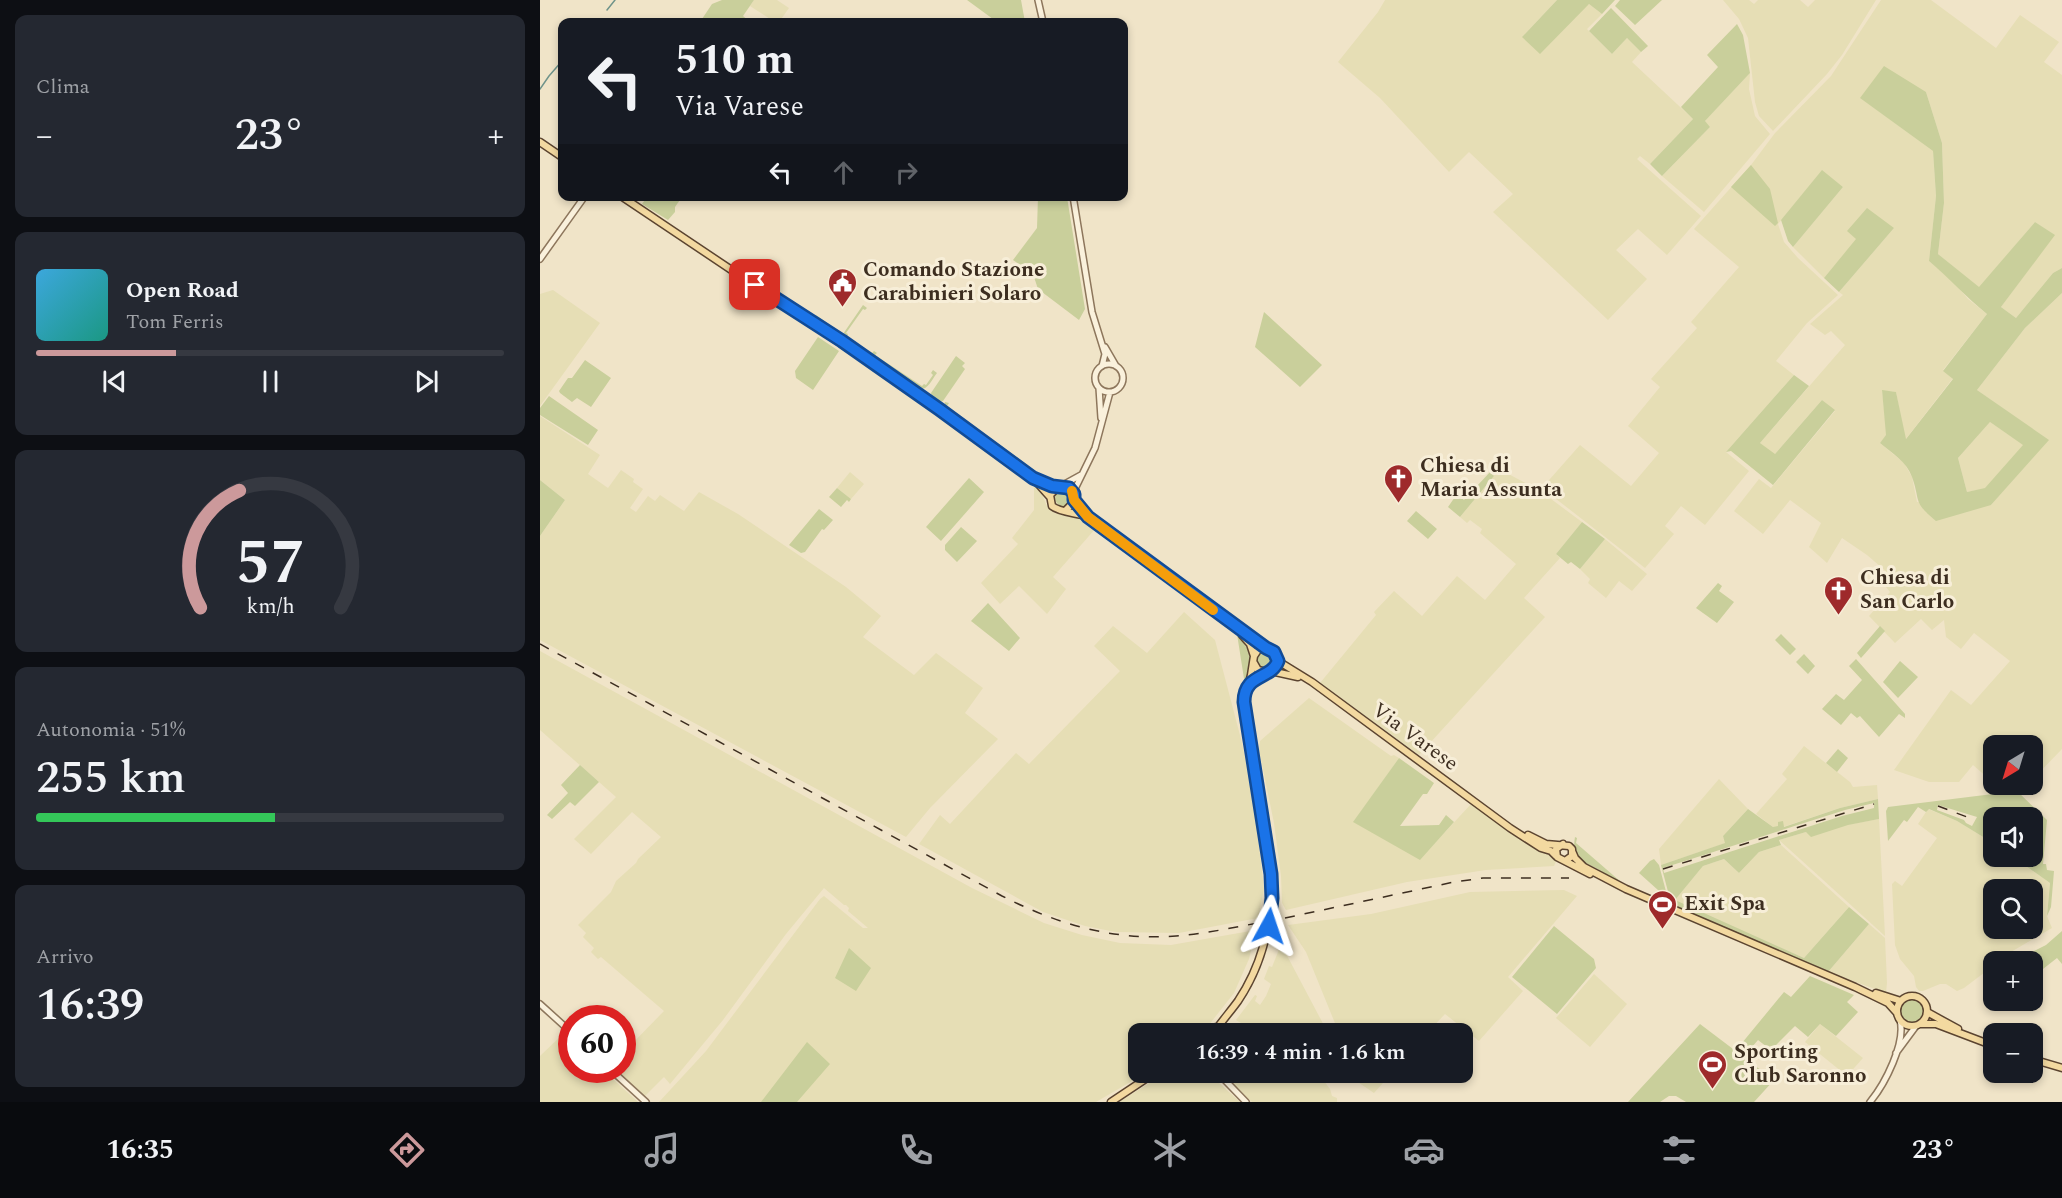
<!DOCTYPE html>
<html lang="it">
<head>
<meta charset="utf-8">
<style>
	body { margin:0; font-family:Spectral,serif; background:#242831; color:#f1f3f6; height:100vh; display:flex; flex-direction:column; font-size:22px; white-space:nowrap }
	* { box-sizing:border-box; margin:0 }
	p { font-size:20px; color:#9ea1a6 }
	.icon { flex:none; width:33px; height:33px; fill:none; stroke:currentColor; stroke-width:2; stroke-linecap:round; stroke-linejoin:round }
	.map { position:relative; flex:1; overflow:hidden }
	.side { display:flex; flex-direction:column; gap:15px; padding:15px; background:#0d0f14; width:540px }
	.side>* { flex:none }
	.banner { position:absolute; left:18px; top:18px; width:570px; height:183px; border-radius:12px; box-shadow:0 3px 9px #0003; background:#171b24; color:#f1f3f6; overflow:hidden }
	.needle { width:39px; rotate:218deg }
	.controls { position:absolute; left:1443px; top:735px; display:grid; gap:12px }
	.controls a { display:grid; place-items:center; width:60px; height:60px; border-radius:12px; background:#171b24; box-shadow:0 3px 9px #0003; font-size:30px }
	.speed { position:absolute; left:18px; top:1005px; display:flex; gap:12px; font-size:30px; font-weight:700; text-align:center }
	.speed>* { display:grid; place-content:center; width:78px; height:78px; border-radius:50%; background:#171b24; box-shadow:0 3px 9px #0003; line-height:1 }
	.speed .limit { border:9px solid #d22; background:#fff; color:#111 }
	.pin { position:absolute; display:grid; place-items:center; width:51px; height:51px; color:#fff; margin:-26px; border-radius:12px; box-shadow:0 3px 9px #0006 }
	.me { position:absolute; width:66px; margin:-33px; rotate:5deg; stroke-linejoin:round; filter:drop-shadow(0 0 4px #0008) }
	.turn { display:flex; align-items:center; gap:21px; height:126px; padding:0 18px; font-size:27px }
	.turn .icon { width:78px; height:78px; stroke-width:2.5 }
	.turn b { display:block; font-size:42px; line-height:51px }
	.lanes { display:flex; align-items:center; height:57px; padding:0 18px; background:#0003; justify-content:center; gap:30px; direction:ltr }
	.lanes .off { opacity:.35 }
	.big { font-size:45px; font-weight:600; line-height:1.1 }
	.side .card { flex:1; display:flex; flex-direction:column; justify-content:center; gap:9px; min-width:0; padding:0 21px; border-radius:12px; background:#242831 }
	.side .dial { align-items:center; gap:0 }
	.dial svg { height:156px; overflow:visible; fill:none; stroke:#363941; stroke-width:7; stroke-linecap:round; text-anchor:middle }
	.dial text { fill:#f1f3f6; stroke:none }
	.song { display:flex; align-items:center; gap:18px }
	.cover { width:72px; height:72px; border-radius:9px; background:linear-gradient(135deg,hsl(200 70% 55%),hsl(170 70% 35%)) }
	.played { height:6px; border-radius:3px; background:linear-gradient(90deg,#cc999b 30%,#363941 30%) }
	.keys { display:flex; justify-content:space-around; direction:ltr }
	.heat { display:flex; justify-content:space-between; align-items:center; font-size:33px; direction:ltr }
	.charge { height:9px; border-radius:4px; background:linear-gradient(90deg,#34c759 51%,#363941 0) }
	.trip { position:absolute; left:588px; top:1023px; width:345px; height:60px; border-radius:12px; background:#171b24; box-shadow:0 3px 9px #0003; font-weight:600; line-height:60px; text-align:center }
	.dock { display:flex; height:96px; justify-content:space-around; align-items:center; background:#090b0e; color:#9ea1a6 }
	.dock .icon { width:42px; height:42px }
	.dock .current { color:#cc999b }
	.dock b { font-size:27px; color:#f1f3f6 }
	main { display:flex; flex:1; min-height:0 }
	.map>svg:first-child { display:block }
</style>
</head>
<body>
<main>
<section class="side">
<div class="card"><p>Clima</p>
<div class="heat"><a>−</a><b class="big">23°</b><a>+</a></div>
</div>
<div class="card">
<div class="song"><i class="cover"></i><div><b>Open Road</b><p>Tom Ferris</p></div></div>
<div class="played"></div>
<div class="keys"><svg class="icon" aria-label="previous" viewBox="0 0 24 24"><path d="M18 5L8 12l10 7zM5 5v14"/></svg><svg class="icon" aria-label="pause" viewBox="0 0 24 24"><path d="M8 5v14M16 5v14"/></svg><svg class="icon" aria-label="next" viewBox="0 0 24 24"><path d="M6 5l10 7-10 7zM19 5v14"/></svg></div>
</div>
<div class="card dial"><svg viewBox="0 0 100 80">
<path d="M14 69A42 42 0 1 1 86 69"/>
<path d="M14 69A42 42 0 0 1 34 9" stroke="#cc999b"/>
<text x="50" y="56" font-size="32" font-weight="700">57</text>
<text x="50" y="72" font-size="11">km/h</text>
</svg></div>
<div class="card"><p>Autonomia · 51%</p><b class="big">255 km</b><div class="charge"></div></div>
<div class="card"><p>Arrivo</p><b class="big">16:39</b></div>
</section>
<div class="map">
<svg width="1522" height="1102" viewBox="0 0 1522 1102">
	<rect width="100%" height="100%" fill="#f0e4c8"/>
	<path fill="#e6deb5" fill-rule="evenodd" d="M214,0H237L249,8L239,22H235L210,6Z
		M845,0H1017L982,37L1049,4L1062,14L1047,29L1072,54L1087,38L1101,52L1092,62L1153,119L1110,164L1100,156L1097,159L1161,216L1127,255L1098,229L1076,250L1107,279L1068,320L953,212L973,194L929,152L909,172L840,98L798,62L838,12Z
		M1183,0H1209L1214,4L1218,0H1260L1268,7L1275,0H1336L1302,55L1287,74L1233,131L1219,116L1215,102L1208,38L1199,19Z
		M1341,0H1391L1456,48L1480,15L1519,42L1504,62L1522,75V268L1513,273L1476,318L1461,307L1514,235L1495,222L1439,288L1398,254L1404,203L1402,143L1386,92L1321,98L1393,151L1396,196L1389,261L1413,281L1428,299L1447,314L1403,370L1413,378L1365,440L1356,392L1342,391L1347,435L1340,443L1364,463L1372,477L1377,502L1451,505L1508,440L1437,390L1485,328L1522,293V749L1493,779L1492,746H1454L1453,780L1449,779L1433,765L1419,782H1389L1354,770L1411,690L1431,705L1470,661L1434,633L1421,649L1406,637L1404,620L1392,630L1381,619L1355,643L1329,616L1350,592L1346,587L1348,573L1327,555L1302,538L1287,563L1269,547L1281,523L1250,500L1223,534L1194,511L1219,479L1231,488L1295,411L1282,400L1234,455L1220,443L1305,345L1291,331L1285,335L1270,324L1303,295L1299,292L1354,228L1317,239L1284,278L1253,247L1303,187L1282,171L1238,224L1244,242L1258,258L1298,295L1267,323L1236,361L1254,375L1186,452L1209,471L1165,525L1141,506L1125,526L1134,534L1105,568L1002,488L1040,445L1091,486L1119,453L1088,426L1120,387L1111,379L1157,328L1151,322L1199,267L1154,229L1211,165L1235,133L1291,76Z
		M1210,73L1209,89L1215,116L1230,134L1164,212L1122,176L1170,127L1164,122Z
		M13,290L60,323L0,406V294Z
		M0,416L60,455L48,474L68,488L81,470L94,479L93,482L103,489L90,508L96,512L108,496L115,501L120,495L144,511L159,492L198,514L306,587L341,616L323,637L374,675L396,653L443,688L425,713L458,739L390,808L366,837L0,640V536L25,500L0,480Z
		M1450,422L1484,445L1445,489L1427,492L1418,458Z
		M955,467L999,490L1042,522L1016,554L1020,558L984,598L1005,617L879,755L780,683L836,615L834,612L854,591L882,616L917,576L945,600L976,564L940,533L942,529L930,520L927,523L920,517L954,476L950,472Z
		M310,472L324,484L311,499L297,488Z
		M494,486L501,492L507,506L514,513L537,516L556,528L513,577L526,589L507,614L479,586L460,604L441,583L478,544L472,538L494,510Z
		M1065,539L1107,574L1092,591L1079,581L1066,598L1048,583L1050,579L1040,569Z
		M644,612L675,640L701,739L713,795L724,889L718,918L639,933L576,932L545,926L503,912L379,844L400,815L410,824L476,753L489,764L580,671L554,646L573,626L607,653Z
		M0,651L432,888L504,923L542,935L580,943L631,945L716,930L709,959L694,993L668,1026L648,1025L637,1033L598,1034V1072L606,1073L556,1102H119L166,1051L280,899L284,896L323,928H328L308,911L309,908L306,905H304L284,888L246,934L183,1020L130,1084L124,1077L105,1096L76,1070H82L83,1053L124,1011L61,957L58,959L51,952L54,948L43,937L46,933L38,925L71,892L76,881L96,863L98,859L121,837L92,812L51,854L34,839L76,797L0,730Z
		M769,698L851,756L854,755L859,758L814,822L880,859L932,803L986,842L1017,859L1014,866L946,870L867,882L746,910L742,903L741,876L734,823L719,750L720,741Z
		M1264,746L1310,782L1313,787L1337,785L1338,799L1300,808L1243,827H1233L1216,814L1247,779L1242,774Z
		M1179,779L1208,809L1183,836L1186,843L1121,865L1119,849Z
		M1388,809L1417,821L1453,843L1454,856L1473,857L1510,883L1507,916L1512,928L1464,956L1459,961L1454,962L1453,966L1424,988L1417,991L1406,984H1400L1383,991H1379L1376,987L1374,976L1360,959L1355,945L1352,884L1355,881L1362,886L1397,838L1378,824ZM1454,890H1492V928H1454Z
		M1339,819L1345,936L1239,840L1266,832Z
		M1241,845L1309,907L1264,958L1134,901L1163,866L1184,859L1199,873L1219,852Z
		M1024,890L1037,896L968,977L983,991L939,1041L905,1014L887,1033H799L766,952L748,925L831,914L930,892Z
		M1329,924L1345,938L1347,983L1346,993L1288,972Z
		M740,947L743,948L788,1033H718L696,1020L715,995L717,996L715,1001L720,1005L726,996L731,984L724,979L729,966L732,967Z
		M1054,974L1087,1004L1050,1047L1016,1018Z
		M1280,1024L1323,1058L1307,1076L1265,1042Z
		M24,1033L31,1040L32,1070H63L98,1102H0V1056Z
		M627,1072L668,1073L700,1102H579Z
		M803,1072H852V1073L834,1093Z
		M681,1073H778L790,1089L792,1096L797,1098V1102H712Z"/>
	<path fill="#c9cf9b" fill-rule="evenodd" d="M182,0H214L203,16L210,22H160L172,4Z
		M427,0H481L485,22H457Z
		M1017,0H1075L1062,14L1049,4L1000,54L982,37Z
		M1080,0H1122L1095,25L1075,6Z
		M1071,8L1108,46L1101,52L1087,38L1072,54L1049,31Z
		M1197,24L1203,35L1210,73L1165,121L1170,127L1122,176L1110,164L1153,119L1141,107L1178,67L1167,55Z
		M1344,66L1386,92L1402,143L1404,203L1398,254L1439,287L1495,222L1515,235L1461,307L1476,318L1513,273L1522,268V293L1485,328L1437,390L1509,440L1451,505L1396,521C1372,501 1381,502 1372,477C1367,462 1352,453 1340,443L1346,435L1342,390L1356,392L1366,439L1413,379L1403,371L1447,314C1426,297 1409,278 1389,261L1396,196L1393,151L1320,98ZM1450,422L1483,445L1445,488L1427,492L1418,458Z
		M1211,165L1230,189L1238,223L1235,226L1191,187Z
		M1282,170L1303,187L1253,247L1248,241L1241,220Z
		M107,197V196L142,197L135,207V212L128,220L102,204Z
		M498,197H527L545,309L539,320L498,289L493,274L473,260L497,228Z
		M1327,208L1354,228L1299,292L1284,278L1316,239L1307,231Z
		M323,305L327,308L325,310L323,309L306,333L308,334L307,337L332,353L334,351L337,353L335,355L382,386L384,384L386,385L393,375L391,373L393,370L397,373C390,382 387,393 375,388L328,355L273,320L276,315L303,334Z
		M724,312L782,365L760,387L715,347Z
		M278,337L299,351L273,390L256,378L255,371Z
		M416,356L425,363L422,366L425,369L403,401L399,402L392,398L391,393Z
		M45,360L71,378L51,407L37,398L32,402L20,393L19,391L28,378H32Z
		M1254,375L1269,386L1220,443L1235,454L1282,400L1295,410L1233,485L1191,451L1186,452Z
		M9,396L58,430L48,445L0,415V408Z
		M405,402L409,403L407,406L512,483L503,482L490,473L403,409Z
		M950,472L954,476L920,517L908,507L917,494L924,500Z
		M429,478L444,492L401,541L386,527Z
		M0,480L25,500L0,536Z
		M297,488L311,499L309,502L307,500L301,507L289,497Z
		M515 498a8 8 0 1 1 16 0a8 8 0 1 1-16 0Z
		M279,509L293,520L284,530L282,529L265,552L261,553L249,545Z
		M876,511L897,529L888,539L867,521Z
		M1042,522L1065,539L1040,569L1031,562L1028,564L1016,554Z
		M421,527L437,541L417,562L405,550V545Z
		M1178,583L1182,586L1179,591L1194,602L1177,623L1156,608Z
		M448,603L480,638L469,651L431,621Z
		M1340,626L1345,631L1321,658L1317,653Z
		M697,634C710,649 717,666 705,685Z
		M1241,634L1256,649L1250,655L1235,640Z
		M717 660a8 8 0 1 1 16 0a8 8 0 1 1-16 0Z
		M1264,654L1275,666L1268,674L1256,662Z
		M1316,659L1365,714V718L1359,714L1339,737L1320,716L1317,718L1311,713L1301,725L1282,709L1296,694L1304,700L1322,680L1309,666Z
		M1360,661L1378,677L1358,698L1343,682Z
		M1298,749L1308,758L1297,772L1286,763Z
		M859,758L894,783L887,794H883L860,826L899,825L906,815L914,822L880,860L813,822Z
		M40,765L59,782L35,806L30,802L12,819L7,815L28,793L21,785Z
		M1477,791L1507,820L1503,864H1506L1507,870L1514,871L1511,907L1507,916L1510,883L1473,857L1492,856V818H1454L1453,843L1417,821L1389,809L1386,812L1378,807L1367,822L1364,820L1348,841L1346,811L1348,807ZM1398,805L1437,817L1432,826L1426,823L1424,820L1397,810Z
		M1338,799L1339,819L1308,825L1271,837L1266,832L1239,840L1241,845L1219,852L1199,873L1184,859L1163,866L1135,900L1264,958L1309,907L1329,924L1288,972L1136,907L1131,903L1121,865L1185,843L1183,836L1208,809L1233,827L1238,826V822L1243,821L1244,827L1300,808ZM1334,803V808L1302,816L1124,873L1123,868L1305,810Z
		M1035,837L1037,838L1036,843L1081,882C1074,880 1070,877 1064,873C1048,861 1030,864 1035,837Z
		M1114,859L1119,865L1128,899L1099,873L1110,861Z
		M1014,926L1054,959L1056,968L1017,1014L972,977Z
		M1522,931V964L1517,958L1503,969H1499L1488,954L1506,945Z
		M309,948L331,968L316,991L295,978Z
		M1270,976L1314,995L1307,1002L1318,1012L1296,1036L1280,1024L1268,1037L1255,1026L1231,1050L1218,1040L1205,1055L1197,1049L1244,992L1251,997Z
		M1361 1011a11 11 0 1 1 22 0a11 11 0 1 1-22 0Z
		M1160,1024L1234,1080L1214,1102H1146L1136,1096H1129L1120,1102H1088Z
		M267,1042L290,1064L257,1102H221Z"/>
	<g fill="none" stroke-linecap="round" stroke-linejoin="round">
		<path stroke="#6f938a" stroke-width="1.5" d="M67,10L75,0
			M0,89L9,76L22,61"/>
		<defs>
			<path id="tertiary" d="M498,0L503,22
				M533,196L552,312L565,354L562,366
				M0,259L45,196
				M565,347L576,366
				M555 378a14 14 0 1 1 28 0a14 14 0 1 1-28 0Z
				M559,388L561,418
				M521,486L541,475
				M533,493L555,448L570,392
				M0,1004L32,1033
				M1356,1053L1376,1026
				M71,1070L106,1102
				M677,1072L706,1102
				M1330,1102C1345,1084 1366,1043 1360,1020"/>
			<path id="primary" d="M0,142L22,157
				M81,196L399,409L493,478L510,497
				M496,480L517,487
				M534,500L548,517L726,648L733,651L737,658L734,668L727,672L718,670L714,663
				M526,510L533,503L534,494L526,487H518L510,495L512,506C519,512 536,513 546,516
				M702,635L710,644L714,656
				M738,661L772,682L970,828L1001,848L1011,851L1016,856
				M730,671L758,677
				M709,684L727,672
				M988,835L1006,844L1029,846L1032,849V856L1025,861
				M1023,844L1016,849L1017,857L1050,874
				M1032,851L1035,858L1044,867L1086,889L1315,987L1348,1003L1357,1013
				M1336,993L1361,1001
				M1357 1011a15 15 0 1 1 30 0a15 15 0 1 1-30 0Z
				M1387,1012L1418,1029
				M1381,1024H1396L1454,1046
				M657,1033L665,1032L676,1027
				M673,1034C681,1022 690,1012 698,1001C724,962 733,920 731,874L704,702L711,675L714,656L718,650L726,648
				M1492,1059L1522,1068
				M571,1102L616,1072"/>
		</defs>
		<use href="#tertiary" stroke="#8d765c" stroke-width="8"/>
		<use href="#primary" stroke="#5b4430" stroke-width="9"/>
		<use href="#tertiary" stroke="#faf1dc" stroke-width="5"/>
		<use href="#primary" stroke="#f3d9a0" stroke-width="6"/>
		<path stroke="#3d2e20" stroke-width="1.5" stroke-dasharray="10 10" stroke-linecap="butt" d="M0,644L462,896C517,924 573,941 636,936C663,934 691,928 718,923
			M1398,806L1435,820
			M1123,869L1334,804
			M745,918L914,882L943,878H1029"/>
	</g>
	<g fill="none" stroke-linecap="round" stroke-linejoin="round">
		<defs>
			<path id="route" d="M215,285L302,341L399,409L493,478L512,486L529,488L534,494V500L548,517L726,648L734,652L738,661C731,680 704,673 704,702L731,874L732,898L729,926"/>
		</defs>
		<use href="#route" stroke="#114b97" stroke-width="15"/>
		<use href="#route" stroke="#1a73e8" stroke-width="10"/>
		<path stroke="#f59e0b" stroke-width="10" d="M532,491L534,500L548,517L673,610"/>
	</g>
	<defs>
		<symbol id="civic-pin" viewBox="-11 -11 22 30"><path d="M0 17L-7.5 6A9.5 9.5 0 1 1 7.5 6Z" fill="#9e2a2b" stroke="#f7eed8"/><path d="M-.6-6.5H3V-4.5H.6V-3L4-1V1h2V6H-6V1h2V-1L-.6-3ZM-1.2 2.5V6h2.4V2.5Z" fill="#fff"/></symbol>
		<symbol id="church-pin" viewBox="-11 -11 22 30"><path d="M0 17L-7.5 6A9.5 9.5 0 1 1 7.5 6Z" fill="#9e2a2b" stroke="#f7eed8"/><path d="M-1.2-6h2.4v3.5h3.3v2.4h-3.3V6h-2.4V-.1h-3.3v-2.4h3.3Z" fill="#fff"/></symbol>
		<symbol id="stadium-pin" viewBox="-11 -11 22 30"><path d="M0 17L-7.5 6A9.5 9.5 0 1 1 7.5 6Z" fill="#9e2a2b" stroke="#f7eed8"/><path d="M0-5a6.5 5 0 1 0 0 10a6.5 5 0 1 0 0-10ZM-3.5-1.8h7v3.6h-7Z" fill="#fff"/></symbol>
	</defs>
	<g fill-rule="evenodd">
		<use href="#civic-pin" x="286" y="266" width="33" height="45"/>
		<use href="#church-pin" x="842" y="462" width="33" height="45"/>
		<use href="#church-pin" x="1282" y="574" width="33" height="45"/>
		<use href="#stadium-pin" x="1106" y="888" width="33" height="45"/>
		<use href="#stadium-pin" x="1156" y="1048" width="33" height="45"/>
	</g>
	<g text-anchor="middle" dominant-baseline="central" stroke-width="6" stroke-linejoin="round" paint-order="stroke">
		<g font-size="21" font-weight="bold" fill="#3d2e20" stroke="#f7eed8" text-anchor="start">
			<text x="323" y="270">Comando Stazione<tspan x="323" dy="24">Carabinieri Solaro</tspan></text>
			<text x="880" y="466">Chiesa di<tspan x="880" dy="24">Maria Assunta</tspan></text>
			<text x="1320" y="578">Chiesa di<tspan x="1320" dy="24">San Carlo</tspan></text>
			<text x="1144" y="904">Exit Spa</text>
			<text x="1194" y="1052">Sporting<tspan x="1194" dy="24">Club Saronno</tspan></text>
		</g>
		<g font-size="21" fill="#3d2e20" stroke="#f7eed8">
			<text transform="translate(875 737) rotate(36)">Via Varese</text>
		</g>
	</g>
</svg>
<div class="controls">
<a><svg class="needle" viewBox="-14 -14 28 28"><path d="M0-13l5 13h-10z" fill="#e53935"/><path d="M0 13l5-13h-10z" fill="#9ea1a6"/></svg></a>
<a><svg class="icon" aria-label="sound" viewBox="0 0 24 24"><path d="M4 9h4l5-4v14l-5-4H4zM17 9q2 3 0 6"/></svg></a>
<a><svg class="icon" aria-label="search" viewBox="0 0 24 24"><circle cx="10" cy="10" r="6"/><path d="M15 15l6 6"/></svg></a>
<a>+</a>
<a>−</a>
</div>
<div class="speed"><div class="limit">60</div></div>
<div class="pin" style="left:215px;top:285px;background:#d93025"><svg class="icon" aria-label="arrive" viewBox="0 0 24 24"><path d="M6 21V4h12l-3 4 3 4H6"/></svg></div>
<svg class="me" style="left:729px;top:926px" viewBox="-20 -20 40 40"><path d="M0-17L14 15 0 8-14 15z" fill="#1a73e8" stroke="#fff" stroke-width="4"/></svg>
<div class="trip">16:39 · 4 min · 1.6 km</div>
<div class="banner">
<div class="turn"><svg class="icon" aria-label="left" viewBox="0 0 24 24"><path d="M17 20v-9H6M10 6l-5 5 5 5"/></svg><div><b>510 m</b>Via Varese</div></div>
<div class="lanes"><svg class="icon" aria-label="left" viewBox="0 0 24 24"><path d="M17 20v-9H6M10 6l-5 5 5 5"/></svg><svg class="icon off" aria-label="ahead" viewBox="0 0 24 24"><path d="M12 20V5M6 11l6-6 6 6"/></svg><svg class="icon off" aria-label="right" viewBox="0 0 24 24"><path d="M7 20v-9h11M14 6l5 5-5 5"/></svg></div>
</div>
</div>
</main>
<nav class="dock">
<b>16:35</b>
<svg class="icon current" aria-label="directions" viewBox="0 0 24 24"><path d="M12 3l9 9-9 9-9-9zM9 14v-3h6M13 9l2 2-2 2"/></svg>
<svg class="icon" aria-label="music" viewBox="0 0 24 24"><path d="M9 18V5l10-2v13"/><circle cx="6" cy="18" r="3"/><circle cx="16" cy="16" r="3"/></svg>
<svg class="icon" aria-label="phone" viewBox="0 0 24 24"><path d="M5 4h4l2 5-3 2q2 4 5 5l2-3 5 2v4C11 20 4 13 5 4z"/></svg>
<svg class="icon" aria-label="climate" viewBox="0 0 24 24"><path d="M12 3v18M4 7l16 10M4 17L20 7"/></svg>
<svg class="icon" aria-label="car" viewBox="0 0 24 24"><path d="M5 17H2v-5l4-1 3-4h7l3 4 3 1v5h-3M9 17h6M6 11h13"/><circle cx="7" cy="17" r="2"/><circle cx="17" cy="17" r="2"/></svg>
<svg class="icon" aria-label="filters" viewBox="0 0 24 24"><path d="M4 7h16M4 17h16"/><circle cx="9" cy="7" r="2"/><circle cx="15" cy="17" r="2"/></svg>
<b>23°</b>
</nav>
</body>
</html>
